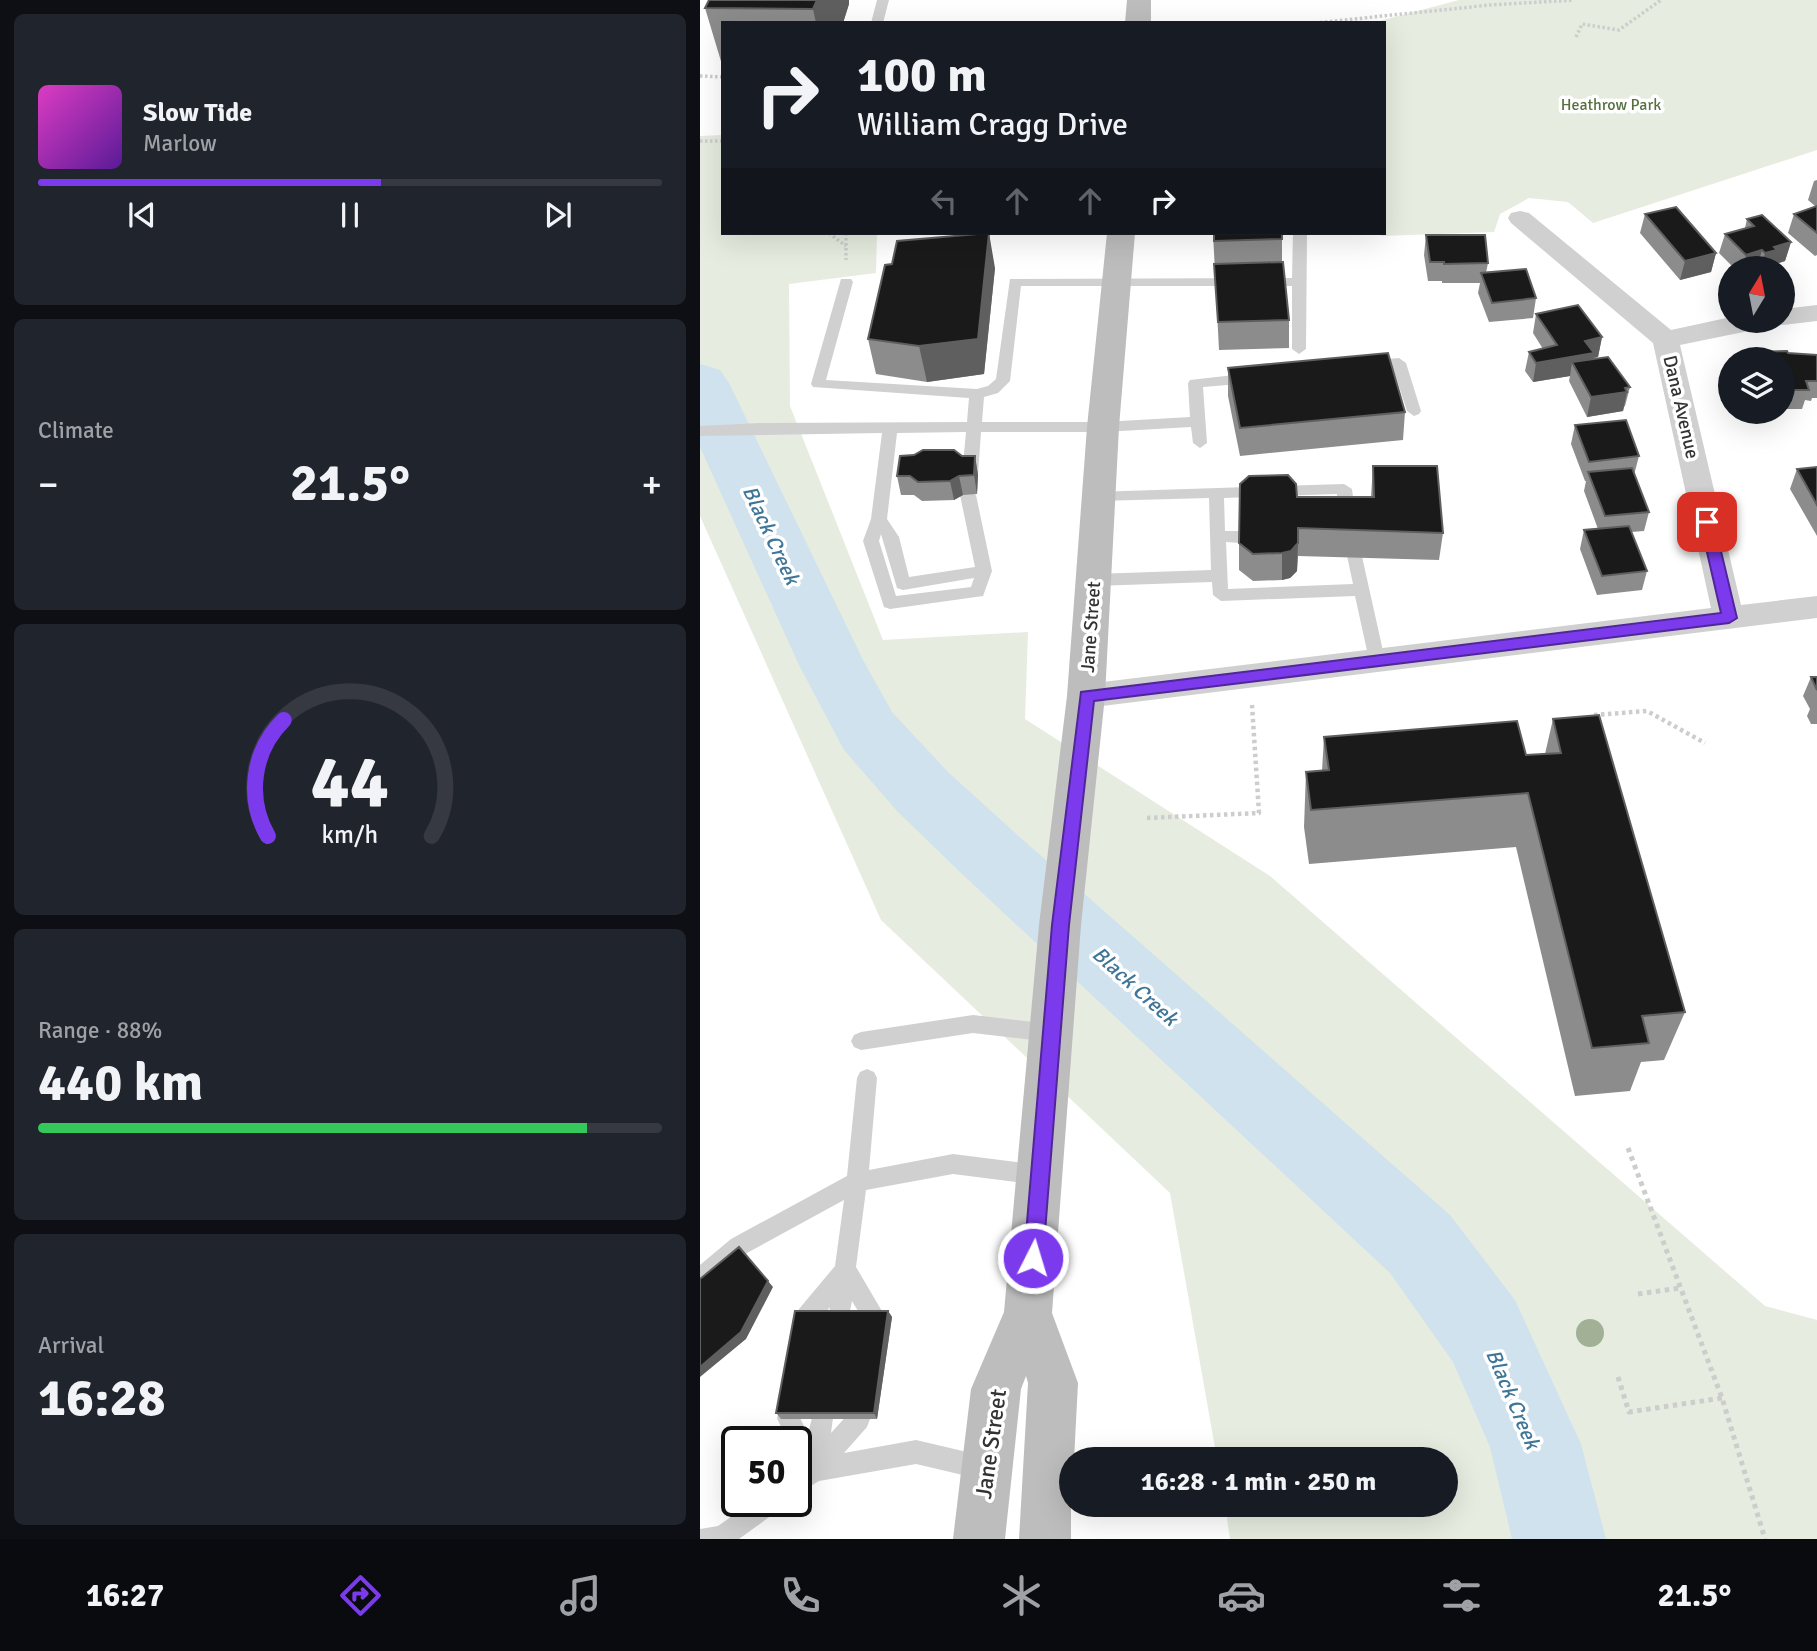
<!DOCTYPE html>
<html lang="en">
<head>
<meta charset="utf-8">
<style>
	body { margin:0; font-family:Signika,sans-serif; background:#20242c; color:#f1f3f6; height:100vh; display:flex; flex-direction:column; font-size:26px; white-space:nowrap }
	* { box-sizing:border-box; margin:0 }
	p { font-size:23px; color:#9ea1a6 }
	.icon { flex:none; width:38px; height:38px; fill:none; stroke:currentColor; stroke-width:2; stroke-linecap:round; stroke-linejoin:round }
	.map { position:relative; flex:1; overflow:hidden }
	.sheet { display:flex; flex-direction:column; gap:14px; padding:14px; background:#0d0f14; width:700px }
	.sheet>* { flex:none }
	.guide { position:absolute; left:21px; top:21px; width:665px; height:214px; border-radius:0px; box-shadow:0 7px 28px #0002; background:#171b24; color:#f1f3f6; overflow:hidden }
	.needle { width:46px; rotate:10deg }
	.buttons { position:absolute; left:1018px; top:256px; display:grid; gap:14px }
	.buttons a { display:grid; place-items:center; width:77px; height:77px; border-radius:50%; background:#171b24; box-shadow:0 7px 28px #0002; font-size:35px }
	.speed { position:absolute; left:21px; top:1426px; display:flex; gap:14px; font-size:35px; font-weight:700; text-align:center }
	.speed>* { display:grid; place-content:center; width:91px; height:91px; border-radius:50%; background:#171b24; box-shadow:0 7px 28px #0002; line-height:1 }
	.speed .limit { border:4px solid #111; border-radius:10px; background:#fff; color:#111 }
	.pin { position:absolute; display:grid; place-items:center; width:60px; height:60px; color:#fff; margin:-30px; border-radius:14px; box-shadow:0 4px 10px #0006 }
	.me { position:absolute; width:77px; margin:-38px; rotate:5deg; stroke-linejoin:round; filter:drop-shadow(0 0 5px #0008) }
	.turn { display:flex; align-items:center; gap:24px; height:147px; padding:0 21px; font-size:32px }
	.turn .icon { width:91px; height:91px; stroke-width:2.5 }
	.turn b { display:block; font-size:49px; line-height:60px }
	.lanes { display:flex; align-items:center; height:66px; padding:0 21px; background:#0003; justify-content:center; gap:35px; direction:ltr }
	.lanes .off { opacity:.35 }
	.big { font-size:52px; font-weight:700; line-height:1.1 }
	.sheet .widget { flex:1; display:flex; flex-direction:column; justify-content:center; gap:10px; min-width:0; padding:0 24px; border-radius:10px; background:#20242c }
	.sheet .dial { align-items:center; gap:0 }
	.dial svg { height:182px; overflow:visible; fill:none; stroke:#363941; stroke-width:7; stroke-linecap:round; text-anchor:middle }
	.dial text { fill:#f1f3f6; stroke:none }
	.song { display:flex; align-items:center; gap:21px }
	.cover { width:84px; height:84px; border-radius:10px; background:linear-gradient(135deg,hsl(310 70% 55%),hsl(270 70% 35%)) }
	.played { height:7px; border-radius:4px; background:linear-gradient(90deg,#7c3aed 55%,#363941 55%) }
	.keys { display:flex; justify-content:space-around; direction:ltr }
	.heat { display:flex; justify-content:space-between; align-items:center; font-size:38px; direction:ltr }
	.charge { height:10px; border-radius:5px; background:linear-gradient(90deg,#34c759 88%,#363941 0) }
	.trip { position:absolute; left:359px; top:1447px; width:399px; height:70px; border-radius:35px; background:#171b24; box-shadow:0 7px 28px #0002; font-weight:700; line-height:70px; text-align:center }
	.tab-bar { display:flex; height:112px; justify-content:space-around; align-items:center; background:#090b0e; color:#9ea1a6 }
	.tab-bar .icon { width:49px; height:49px }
	.tab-bar .selected { color:#7c3aed }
	.tab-bar b { font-size:32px; color:#f1f3f6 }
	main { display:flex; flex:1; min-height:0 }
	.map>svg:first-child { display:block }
</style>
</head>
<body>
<main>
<section class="sheet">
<div class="widget">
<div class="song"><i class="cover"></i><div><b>Slow Tide</b><p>Marlow</p></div></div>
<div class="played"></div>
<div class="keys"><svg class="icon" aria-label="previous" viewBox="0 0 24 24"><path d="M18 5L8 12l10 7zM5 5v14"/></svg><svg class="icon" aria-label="pause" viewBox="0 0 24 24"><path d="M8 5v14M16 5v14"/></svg><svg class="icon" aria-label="next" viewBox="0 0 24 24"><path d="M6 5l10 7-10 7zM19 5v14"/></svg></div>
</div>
<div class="widget"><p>Climate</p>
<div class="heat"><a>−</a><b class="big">21.5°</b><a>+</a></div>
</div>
<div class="widget dial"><svg viewBox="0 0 100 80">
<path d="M14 69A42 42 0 1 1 86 69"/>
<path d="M14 69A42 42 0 0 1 21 18" stroke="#7c3aed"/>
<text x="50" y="56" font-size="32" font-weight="700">44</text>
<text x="50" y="72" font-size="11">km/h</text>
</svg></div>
<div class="widget"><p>Range · 88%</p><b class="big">440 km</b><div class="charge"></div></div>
<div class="widget"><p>Arrival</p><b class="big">16:28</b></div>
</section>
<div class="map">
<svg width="1117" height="1539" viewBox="0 0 1117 1539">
	<rect width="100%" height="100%" fill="#fff"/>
	<path fill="#e6ecdf" d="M759,0H1117V150L893,223L868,202L829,198L800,214L794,232L681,236V233H684V23H672Z
		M23,135V233H177L176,273L89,284L90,406L183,640L328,632L325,719L570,876L1065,1306L1117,1320V1539H530L525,1505H746V1460L517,1459L470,1193L181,920L0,516V136Z"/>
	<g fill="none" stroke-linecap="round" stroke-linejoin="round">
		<path fill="#cfe2ee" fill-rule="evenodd" d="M0,364L20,370L29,383L163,660L192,712L248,772L313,831L750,1215L815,1300L881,1444L906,1539H812L790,1447L753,1362L690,1273L261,873L198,812L144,750L99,665L0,447Z"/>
		<path stroke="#cdcdcd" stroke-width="3.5" stroke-dasharray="2.5 2.5" stroke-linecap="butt" d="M615,23L790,5L874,0
			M876,37L882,24L919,30L961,0
			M0,76L23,77
			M0,141H23
			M129,233L146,246
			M146,233V260"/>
		<path stroke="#cdcdcd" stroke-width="4.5" stroke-dasharray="3.5 3.5" stroke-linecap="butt" d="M894,715L947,711L1005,743
			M447,818L559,813L552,705"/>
		<path stroke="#cdcdcd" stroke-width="5" stroke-dasharray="4.5 4.5" stroke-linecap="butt" d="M928,1148L1022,1398L1065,1539
			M938,1294L980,1288
			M918,1377L929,1412L1022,1398"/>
		<path fill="#d0d0d0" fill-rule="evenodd" d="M177,0H189L183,23H171Z
			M593,233H607L606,349L599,354L592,349V286H321L310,381L298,393L284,397L282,422H403L490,417L488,383L490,380L552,373L559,378L552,383L503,387L507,443L500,448L493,443L491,427L403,432H281L278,475L270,480L262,475L266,432L197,433L187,519L199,537L209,577L275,567L260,495L268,490L276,495L292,571L283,596L190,609L184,607L163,541L171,519L182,433L0,436V426L59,423L267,422L269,398L113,387L111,384L141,279H151L153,282L126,380L277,389L288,386L296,379L310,279L592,278ZM181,534L197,588L203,590L274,578L271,587L196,596L179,541Z
			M699,358L706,363L721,411L719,414L714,416L707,411L693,368L667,371L660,366L667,361Z
			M644,484L652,489L656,521L648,526L640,521L637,494L524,498L525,531H540L548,537L540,543L526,542L528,589L653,584L647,556L649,552H661L685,660L683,664L677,666L669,660L655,596L521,601L513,595L512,582L394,586L386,580L394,574L511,570L509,498L399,501L394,500L391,496L394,492Z
			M273,1015L352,1024L359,1027L362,1033L359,1039L352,1042L273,1033L161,1050L154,1047L151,1041L154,1035L161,1032Z
			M167,1069L174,1072L177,1078L169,1170L253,1154L340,1165L347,1168L350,1175L347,1182L340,1185L253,1174L166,1190L156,1267L186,1318L183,1326L175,1329L167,1326L152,1301L147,1326L139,1329L131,1326L128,1318L130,1307L115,1325L107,1328L99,1325L96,1317L99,1309L135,1266L144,1200L47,1253L8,1287L0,1290V1265L31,1239L147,1176L157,1078L160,1072Z
			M88,1407L96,1410L108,1434L114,1410L122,1407L130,1410L133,1418L131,1433L151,1411L159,1408L167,1411L170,1419L167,1427L144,1453L216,1440L284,1456L292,1460L296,1468L292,1476L284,1480L216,1464L119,1481L96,1495V1469L100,1466L96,1459V1442H88L77,1418L80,1410Z
			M52,1502H83L79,1510L39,1539H0V1529L18,1526Z"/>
		<path fill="#d0d0d0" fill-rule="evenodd" d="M820,211L829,213L971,330L1031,317V320H1083V309L1117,305V321L1083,325L1074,323L1063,328L980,345L1041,605L1117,596V618L386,708L375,705L370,696L375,687L386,684L1011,608L953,343L811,223L808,218L811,213Z"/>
		<path fill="#bdbdbd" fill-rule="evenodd" d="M427,0H451V23H425Z
			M407,233H435L419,427L405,696L381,925L352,1313L378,1383L374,1460H371V1539H319L328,1383L326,1376L321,1389L305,1539H253L271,1389L304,1312L339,925L367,696L387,427Z"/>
	</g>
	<circle fill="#a2b095" cx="890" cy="1333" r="14"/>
	<path fill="#8c8c8c" d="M149,4L143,23H23V68L5,8Z
		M1117,180V255L1115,256L1088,233L1094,214L1115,206L1108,200L1114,181Z
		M945,214L1016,253L1011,272L980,280L940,233Z
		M1047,219L1091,242L1085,261L1072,265V268H1034L1019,253L1025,234L1045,228Z
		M513,233H582V262L589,320V348L519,350Z
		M726,235L788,263L786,273L836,298L833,318L789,322L778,293L780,283H742V281H728L724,255Z
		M295,268L284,374L227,382L176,374L168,339Z
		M836,314L902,337L898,357L893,358V359L930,387L925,406L924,407L923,411L887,417L869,381L870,376L833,382L825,371L829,352L843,349L833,333Z
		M1052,352L1117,355V398H1112L1111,401L1105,400L1102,409H1083V359H1050Z
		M528,368L705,412L703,440L540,456L528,396Z
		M875,425L939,456L934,475L949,512L944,531L931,532L947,571L942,590L897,595L880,549L884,530L898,529L884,491L886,481H885L871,444Z
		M262,456H275L278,475L277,494L263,495L254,500L222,501L214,495H201L197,476Z
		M673,466L743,533L739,560L598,556L597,571L590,578L582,580L553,581L539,570V543L597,497H671Z
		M1117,467V536L1090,489L1097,469Z
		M1111,677H1117V725V724H1111L1107,716L1110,709L1103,696Z
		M853,719L985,1012L964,1060L941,1062L930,1091L875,1096L816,847L609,864L604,827L606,772L622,771L624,737L826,755L845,754Z
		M188,1311L192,1317L177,1419H81L76,1413Z"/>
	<path fill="#5f5f5f" d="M117,0H149V4L143,23H116L113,9Z
		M289,233L295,268L284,374L227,382L219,346Z
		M1091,242L1085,261L1072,265V268H1061L1065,253L1074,247Z
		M1062,250L1057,268H1042L1046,255Z
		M1016,253L1011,272L980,280L985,261Z
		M902,337L898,357L893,358L890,373L872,362L870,376L833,382L836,363L885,341Z
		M927,392L923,411L887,417L891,397Z
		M275,456L278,475L277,494L274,475Z
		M259,476L263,495L254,500L250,481Z
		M598,543L597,571L590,578L582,580V553Z
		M68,1281L73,1287L46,1339L0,1377V1367Z
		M188,1311L192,1317L177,1419L174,1413Z"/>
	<path fill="#1a1a1a" stroke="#5f5f5f" stroke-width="2" d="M9,0H117L113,9L5,8Z
		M1117,206V233L1094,214Z
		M976,207L1016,253L985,261L945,214Z
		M1062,215L1091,242L1074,247L1077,250L1065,253L1062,250L1046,255L1025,234L1054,226L1047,219Z
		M289,233L278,339L219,346L168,339L185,265L192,264L197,241Z
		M514,233H582V239L514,241Z
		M726,235H785L788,263L744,264V262H730Z
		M583,262L589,320L518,322L514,264Z
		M826,269L836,298L792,303L781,273Z
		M878,305L902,337L885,341L894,353L836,363L829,352L857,345L836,314Z
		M1087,351L1088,353L1117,355V381H1106L1109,390H1087L1084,380H1083V359H1053L1052,352Z
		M688,353L705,412L540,428L528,368Z
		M908,357L930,387L925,388L927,392L891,397L872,362Z
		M926,420L939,456L889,462L875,425Z
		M223,450H254L262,456H275L274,475L259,476L250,481L218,482L210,476H197L200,456L214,455Z
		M673,466H737L743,533L598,528V543L591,551L582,553L553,554L539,543L540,484L549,476L588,475L596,484L597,497H674Z
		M1117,467V505L1097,469Z
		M932,468L949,512L905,516L888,472Z
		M929,526L947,571L902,576L884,530Z
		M1111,677H1117V690Z
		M899,715L985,1012L942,1016L949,1043L892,1048L828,793L611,810L606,772L629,770L624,737L817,721L826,755L861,753L853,719Z
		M39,1247L68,1281L41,1332L0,1367V1279Z
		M95,1311H188L174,1413H76Z"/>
	<path fill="#7c3aed" stroke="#51269a" stroke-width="2" d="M1007,517L1014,522L1037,618L1029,623L394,701L369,925L343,1258L340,1264L333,1267L326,1264L324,1258L352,925L381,692L1021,613L1000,522Z"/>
	<g text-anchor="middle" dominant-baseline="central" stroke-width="7" stroke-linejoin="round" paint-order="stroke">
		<g font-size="16" fill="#56703f" stroke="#fff">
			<text x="911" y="105">Heathrow Park</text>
		</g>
		<g font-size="19" fill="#333" stroke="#fff">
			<text transform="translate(981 407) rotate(77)">Dana Avenue</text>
			<text transform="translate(391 627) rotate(-86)">Jane Street</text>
		</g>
		<g font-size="21" font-style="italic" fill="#3f7597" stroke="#fff">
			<text transform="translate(71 535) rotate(65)">Black Creek</text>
			<text transform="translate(435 986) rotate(42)">Black Creek</text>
			<text transform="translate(813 1399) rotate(67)">Black Creek</text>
		</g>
		<g font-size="23" fill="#333" stroke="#fff">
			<text transform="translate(291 1444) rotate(-82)">Jane Street</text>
		</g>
	</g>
</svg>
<div class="buttons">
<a><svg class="needle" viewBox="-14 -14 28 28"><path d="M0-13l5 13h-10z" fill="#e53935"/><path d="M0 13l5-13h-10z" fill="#9ea1a6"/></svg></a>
<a><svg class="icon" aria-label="layers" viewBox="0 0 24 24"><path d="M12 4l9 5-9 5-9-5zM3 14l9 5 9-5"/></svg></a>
</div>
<div class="speed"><div class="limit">50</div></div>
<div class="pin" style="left:1007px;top:522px;background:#d93025"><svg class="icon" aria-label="arrive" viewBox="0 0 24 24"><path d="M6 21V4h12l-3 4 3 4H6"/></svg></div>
<svg class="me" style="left:333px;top:1258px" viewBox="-20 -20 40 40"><circle r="17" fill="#7c3aed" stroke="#fff" stroke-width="3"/><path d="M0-11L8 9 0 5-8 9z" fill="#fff"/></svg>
<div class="trip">16:28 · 1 min · 250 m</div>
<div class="guide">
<div class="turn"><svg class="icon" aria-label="right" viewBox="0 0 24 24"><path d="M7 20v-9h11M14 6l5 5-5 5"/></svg><div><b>100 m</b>William Cragg Drive</div></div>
<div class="lanes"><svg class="icon off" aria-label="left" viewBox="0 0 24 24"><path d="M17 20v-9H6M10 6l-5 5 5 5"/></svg><svg class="icon off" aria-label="ahead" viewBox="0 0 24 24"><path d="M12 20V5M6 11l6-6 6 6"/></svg><svg class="icon off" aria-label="ahead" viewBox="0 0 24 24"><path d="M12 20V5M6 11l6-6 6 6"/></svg><svg class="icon" aria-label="right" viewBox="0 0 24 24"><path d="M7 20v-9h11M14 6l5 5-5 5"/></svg></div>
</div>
</div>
</main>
<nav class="tab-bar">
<b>16:27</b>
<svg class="icon selected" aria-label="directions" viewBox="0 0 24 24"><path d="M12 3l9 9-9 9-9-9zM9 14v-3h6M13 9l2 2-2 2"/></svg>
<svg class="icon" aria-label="music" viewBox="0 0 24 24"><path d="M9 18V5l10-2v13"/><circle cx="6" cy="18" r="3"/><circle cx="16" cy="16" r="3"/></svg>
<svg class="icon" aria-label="phone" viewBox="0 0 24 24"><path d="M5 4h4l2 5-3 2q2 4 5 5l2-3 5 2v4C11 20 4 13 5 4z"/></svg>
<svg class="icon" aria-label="climate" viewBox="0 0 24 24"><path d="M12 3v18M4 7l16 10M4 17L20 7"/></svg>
<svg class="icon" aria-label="car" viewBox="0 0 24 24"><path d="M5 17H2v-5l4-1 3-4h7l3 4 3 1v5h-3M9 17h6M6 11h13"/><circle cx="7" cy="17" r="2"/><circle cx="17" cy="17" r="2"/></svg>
<svg class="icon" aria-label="filters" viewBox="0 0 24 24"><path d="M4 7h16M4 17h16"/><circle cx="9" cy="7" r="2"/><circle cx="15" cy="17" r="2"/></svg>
<b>21.5°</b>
</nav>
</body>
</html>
